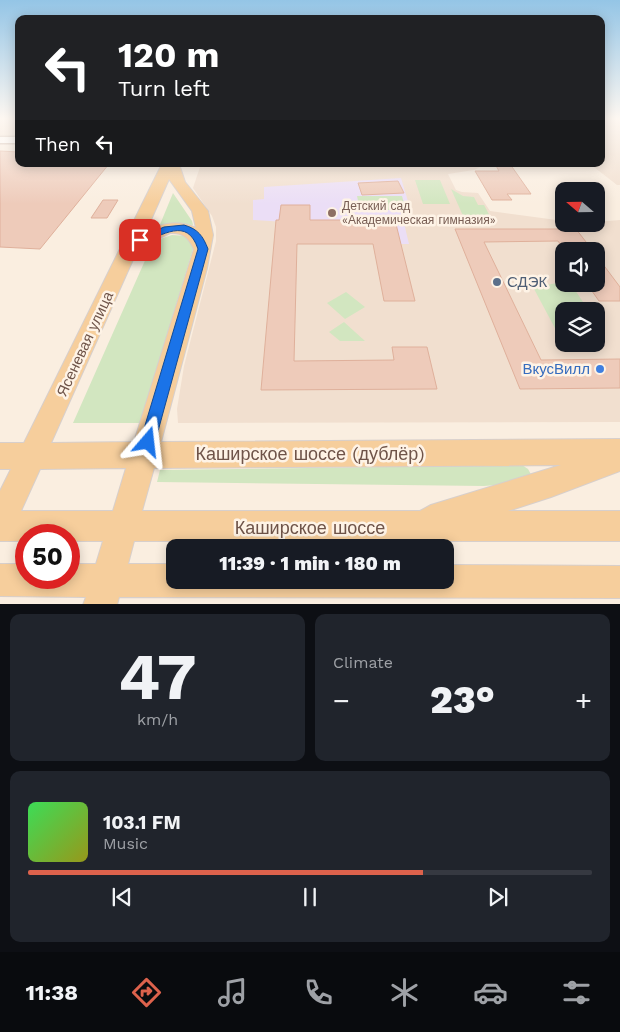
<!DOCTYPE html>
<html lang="en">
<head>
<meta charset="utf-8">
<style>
	body { margin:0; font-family:"Work Sans",sans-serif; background:#20242c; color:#f1f3f6; height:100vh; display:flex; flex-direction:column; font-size:19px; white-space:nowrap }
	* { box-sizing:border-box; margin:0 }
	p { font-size:16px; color:#9ea1a6 }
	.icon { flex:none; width:28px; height:28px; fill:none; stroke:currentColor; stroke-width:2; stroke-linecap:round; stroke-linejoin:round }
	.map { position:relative; height:604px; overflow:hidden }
	.details { display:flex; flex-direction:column; gap:10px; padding:10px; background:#0d0f14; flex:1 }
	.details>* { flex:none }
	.banner { position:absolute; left:15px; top:15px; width:590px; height:152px; border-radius:10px; box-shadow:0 2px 12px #0003; background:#202124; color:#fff; overflow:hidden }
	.needle { width:32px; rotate:290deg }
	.fabs { position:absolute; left:555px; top:182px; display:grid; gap:10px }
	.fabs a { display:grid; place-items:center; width:50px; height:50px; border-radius:10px; background:#171b24; box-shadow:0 2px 12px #0003; font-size:25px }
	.speed { position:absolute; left:15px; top:524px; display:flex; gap:10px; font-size:25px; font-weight:700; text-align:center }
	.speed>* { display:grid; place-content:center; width:65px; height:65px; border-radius:50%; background:#171b24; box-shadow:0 2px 12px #0003; line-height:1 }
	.speed .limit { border:8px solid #d22; background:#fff; color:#111 }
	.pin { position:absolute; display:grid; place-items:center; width:42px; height:42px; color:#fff; margin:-21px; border-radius:10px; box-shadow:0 2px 8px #0006 }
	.me { position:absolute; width:55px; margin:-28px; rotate:17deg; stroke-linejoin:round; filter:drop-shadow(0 0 4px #0008) }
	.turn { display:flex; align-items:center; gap:18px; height:105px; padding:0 20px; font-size:22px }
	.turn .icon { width:65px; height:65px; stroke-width:2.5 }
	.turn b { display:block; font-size:35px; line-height:42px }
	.then { display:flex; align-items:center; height:48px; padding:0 20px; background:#0003; gap:10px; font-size:19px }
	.big { font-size:38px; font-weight:800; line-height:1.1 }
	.details .widget { flex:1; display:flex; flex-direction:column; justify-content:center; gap:8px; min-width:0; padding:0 18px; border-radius:10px; background:#20242c }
	.details .dial { align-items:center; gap:0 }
	.dial b { font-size:65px; line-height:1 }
	.song { display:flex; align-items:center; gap:15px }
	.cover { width:60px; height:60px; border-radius:8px; background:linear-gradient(135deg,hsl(130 70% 55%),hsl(60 70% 35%)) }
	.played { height:5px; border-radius:2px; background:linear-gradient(90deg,#dd624c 70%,#363941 70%) }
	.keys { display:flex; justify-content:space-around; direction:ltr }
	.heat { display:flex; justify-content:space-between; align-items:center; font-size:28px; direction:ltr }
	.details .tiles { flex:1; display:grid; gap:10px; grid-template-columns:1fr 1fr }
	.widget:last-child { grid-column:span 2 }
	.trip { position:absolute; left:166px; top:539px; width:288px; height:50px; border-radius:10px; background:#171b24; box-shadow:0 2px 12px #0003; font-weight:800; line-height:50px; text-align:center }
	.tabs { display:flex; height:80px; justify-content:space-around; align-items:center; background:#090b0e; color:#9ea1a6 }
	.tabs .icon { width:35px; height:35px }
	.tabs .selected { color:#dd624c }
	.tabs b { font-size:22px; color:#f1f3f6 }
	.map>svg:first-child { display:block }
</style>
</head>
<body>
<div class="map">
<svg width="620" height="605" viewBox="0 0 620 605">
	<rect width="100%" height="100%" fill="#faeee0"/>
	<path fill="#f1dfcf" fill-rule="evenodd" d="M0,119H19V136L0,135Z
		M601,119H620V185H617L590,164H601Z
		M201,164H487L474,170L448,174L456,190L462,192L478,193L490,211L564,221V224H596V222L620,220V422L178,423L177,409L184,366L216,241V227L212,216L193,188ZM564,251H596V284H564ZM564,311H596V344H564Z"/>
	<path fill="#ebdef6" d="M401,178L413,218L403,219L409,244H401L397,229L253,220V200L264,199V187Z"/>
	<path fill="#d2e6c0" d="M415,180H440L450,204H423Z
		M451,189L463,196L474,197L478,205H484L491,218H464Z
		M173,193L192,221L193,225L182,224L159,227Z
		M357,196H402L406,210H360Z
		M172,235L187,236L194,246L140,423H73L151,247L160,239Z
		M564,282L571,284L589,311H564V333L557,332L533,287Z
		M346,292L365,307L345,319L327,303Z
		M344,322L365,341H340L329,332Z
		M522,465L528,469L533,478L531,482L484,486L157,482L160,470Z"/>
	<path fill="#eecbba" stroke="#dfb09b" d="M0,151L19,152V164H109L40,249L0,247Z
		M495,164H510L531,194H507L512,200H492L475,171H499Z
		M398,181L404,193L362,195L358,183Z
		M103,200H118L107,218H91Z
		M281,205H310V220H395L415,301H384L373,244H297L294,361L394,360L392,347H427L437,389L261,390L276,220H279Z
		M455,229H576L593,251H565L558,241L484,242L541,360L620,359V388L520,389Z
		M596,255L620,287V301H599L587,284H596Z"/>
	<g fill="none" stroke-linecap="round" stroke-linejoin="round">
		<defs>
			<path id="minor" d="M0,137H19V143H0Z"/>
			<path id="major" d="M162,164H179L185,182L208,211L213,235L207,268L161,442L620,439V471L551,497L508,511H620V541H134L128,564H175V580H445V565L620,566V598L119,597L117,605H83L86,597L0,596V564H26V578H69V564H96L103,541H69V535H26V541H0V491L11,469H0V443H24ZM169,179L192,211L196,228C180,220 162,223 146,231ZM170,233C183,232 188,237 194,249L134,442L51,443L135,255L153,241ZM561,465L431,505L420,511H142L154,468ZM126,468L113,511H21L40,469Z"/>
		</defs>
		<use href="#minor" stroke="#c9b5a8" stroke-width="3"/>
		<use href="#major" stroke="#d7cfcc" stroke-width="2"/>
		<use href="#minor" fill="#fff" fill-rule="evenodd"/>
		<use href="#major" fill="#f6ce9c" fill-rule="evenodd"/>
	</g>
	<linearGradient id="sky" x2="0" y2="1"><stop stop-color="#94c5e6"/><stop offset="0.58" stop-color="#fdf7f1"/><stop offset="1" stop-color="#fdf7f1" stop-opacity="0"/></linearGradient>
	<rect width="620" height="204" fill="url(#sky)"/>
	<path fill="#1a73e8" stroke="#114b97" d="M184,225C198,229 203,236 208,249L155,442L153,446L148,449L143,446L140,442L198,249C187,216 163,236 140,243L135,240L164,227Z"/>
	<circle fill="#8d6e63" stroke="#fef3e6" stroke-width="2" cx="332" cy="213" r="5"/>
	<circle fill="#5c6f8a" stroke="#fef3e6" stroke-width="2" cx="497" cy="282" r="5"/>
	<circle fill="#3f7fe0" stroke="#fef3e6" stroke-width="2" cx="600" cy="369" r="5"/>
	<g text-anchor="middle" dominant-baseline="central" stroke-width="5" stroke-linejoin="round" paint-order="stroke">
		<g font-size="12" fill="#785e54" stroke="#fef3e6" text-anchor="start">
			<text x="342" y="206">Детский сад<tspan x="342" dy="14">«Академическая гимназия»</tspan></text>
		</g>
		<g font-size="15" fill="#4e5e75" stroke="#fef3e6" text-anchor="start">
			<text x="507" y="282">СДЭК</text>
		</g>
		<g font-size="15" fill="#6f5449" stroke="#fef3e6">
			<text transform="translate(85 344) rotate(-65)">Ясеневая улица</text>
		</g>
		<g font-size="15" fill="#366cbe" stroke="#fef3e6" text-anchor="end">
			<text x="590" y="369">ВкусВилл</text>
		</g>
		<g font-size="18" fill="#6f5449" stroke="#fef3e6">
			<text x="310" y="453">Каширское шоссе (дублёр)</text>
			<text x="310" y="527">Каширское шоссе</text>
		</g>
	</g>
</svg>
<div class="fabs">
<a><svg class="needle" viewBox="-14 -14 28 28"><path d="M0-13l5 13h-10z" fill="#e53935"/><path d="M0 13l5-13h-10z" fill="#9ea1a6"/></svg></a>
<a><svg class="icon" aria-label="sound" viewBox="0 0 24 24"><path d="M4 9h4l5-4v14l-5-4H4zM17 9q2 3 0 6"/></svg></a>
<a><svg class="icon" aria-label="layers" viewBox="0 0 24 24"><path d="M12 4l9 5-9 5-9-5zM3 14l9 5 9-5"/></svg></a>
</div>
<div class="speed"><div class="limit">50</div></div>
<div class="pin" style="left:140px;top:240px;background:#d93025"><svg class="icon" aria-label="arrive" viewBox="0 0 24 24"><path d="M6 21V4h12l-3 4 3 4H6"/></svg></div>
<svg class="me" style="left:148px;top:442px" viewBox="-20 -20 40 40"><path d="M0-17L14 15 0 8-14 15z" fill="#1a73e8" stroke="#fff" stroke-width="4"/></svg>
<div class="trip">11:39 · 1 min · 180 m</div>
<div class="banner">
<div class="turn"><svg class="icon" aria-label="left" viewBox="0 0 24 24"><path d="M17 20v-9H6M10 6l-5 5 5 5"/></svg><div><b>120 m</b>Turn left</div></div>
<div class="then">Then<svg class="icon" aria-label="left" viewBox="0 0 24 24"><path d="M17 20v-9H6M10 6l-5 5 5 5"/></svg></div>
</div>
</div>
<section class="details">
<div class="tiles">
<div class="widget dial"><b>47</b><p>km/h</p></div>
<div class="widget"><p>Climate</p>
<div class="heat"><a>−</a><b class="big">23°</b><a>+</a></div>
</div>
<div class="widget">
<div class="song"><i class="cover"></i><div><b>103.1 FM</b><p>Music</p></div></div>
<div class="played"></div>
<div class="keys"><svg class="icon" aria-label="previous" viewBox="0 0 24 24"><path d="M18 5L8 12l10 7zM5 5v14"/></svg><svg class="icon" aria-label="pause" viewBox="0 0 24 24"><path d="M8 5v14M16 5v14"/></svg><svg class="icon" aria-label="next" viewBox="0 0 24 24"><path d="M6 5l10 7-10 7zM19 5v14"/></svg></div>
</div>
</div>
</section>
<nav class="tabs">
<b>11:38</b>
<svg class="icon selected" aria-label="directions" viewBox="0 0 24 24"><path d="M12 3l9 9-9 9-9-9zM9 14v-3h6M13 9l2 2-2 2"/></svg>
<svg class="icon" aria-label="music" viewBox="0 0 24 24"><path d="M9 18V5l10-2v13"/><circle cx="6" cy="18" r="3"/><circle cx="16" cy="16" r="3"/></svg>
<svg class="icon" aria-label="phone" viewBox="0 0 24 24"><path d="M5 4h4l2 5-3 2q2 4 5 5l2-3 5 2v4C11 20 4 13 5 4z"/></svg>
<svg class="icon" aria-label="climate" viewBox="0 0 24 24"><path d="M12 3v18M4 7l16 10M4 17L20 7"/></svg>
<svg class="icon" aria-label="car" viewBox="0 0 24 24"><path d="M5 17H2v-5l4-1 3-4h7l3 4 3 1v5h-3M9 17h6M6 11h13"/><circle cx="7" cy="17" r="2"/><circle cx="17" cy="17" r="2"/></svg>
<svg class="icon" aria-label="filters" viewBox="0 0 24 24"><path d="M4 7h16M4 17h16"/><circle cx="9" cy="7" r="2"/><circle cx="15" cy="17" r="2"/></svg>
</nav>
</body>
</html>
